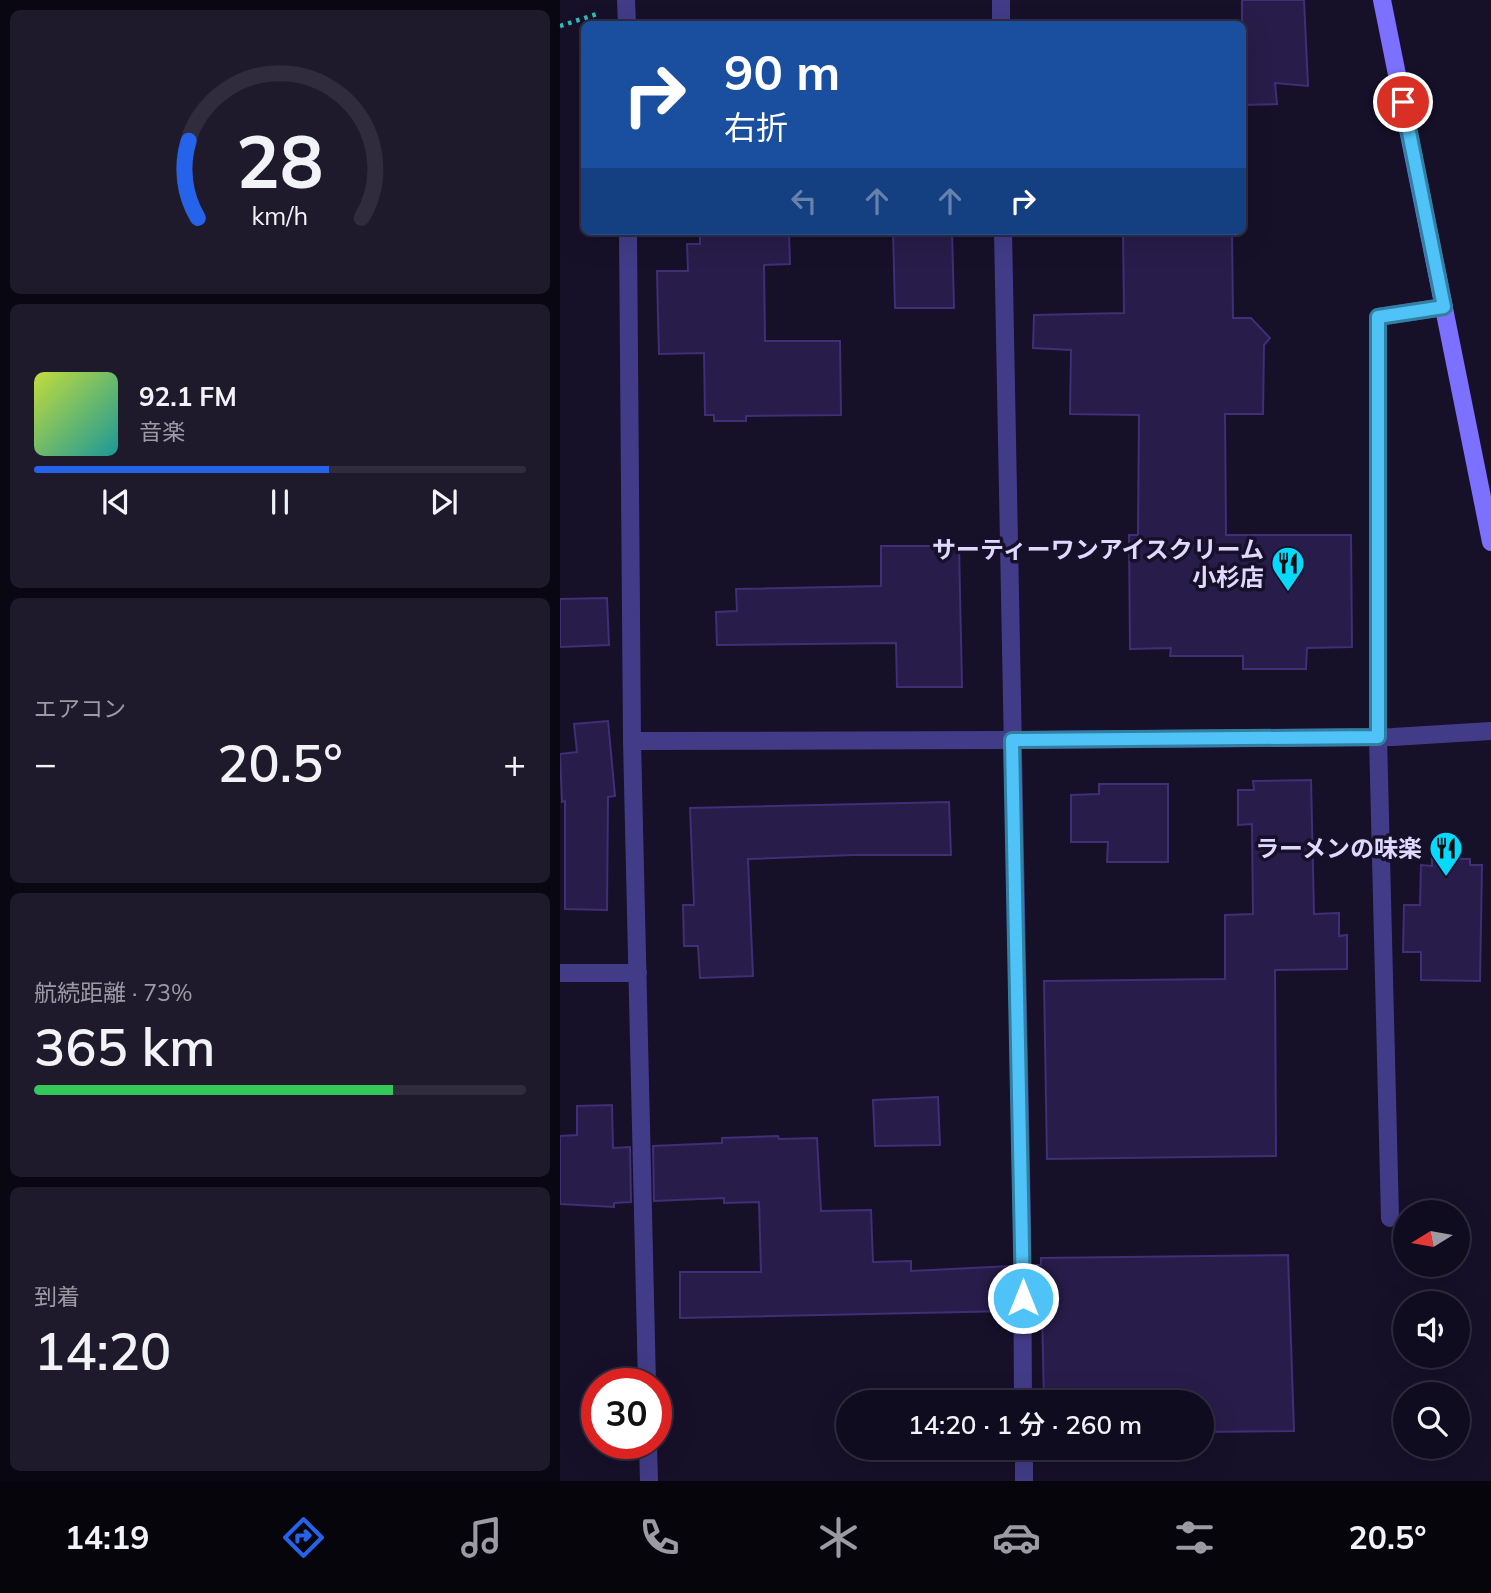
<!DOCTYPE html>
<html lang="ja">
<head>
<meta charset="utf-8">
<style>
	body { margin:0; font-family:Mulish,"Noto Sans JP",sans-serif; background:#1e1a2c; color:#f1f3f6; height:100vh; display:flex; flex-direction:column; font-size:26px; white-space:nowrap }
	* { box-sizing:border-box; margin:0 }
	p { font-size:23px; color:#9c9ba4 }
	.icon { flex:none; width:38px; height:38px; fill:none; stroke:currentColor; stroke-width:2; stroke-linecap:round; stroke-linejoin:round }
	.map { position:relative; flex:1; overflow:hidden }
	.sheet { display:flex; flex-direction:column; gap:10px; padding:10px; background:#090711; width:560px }
	.sheet>* { flex:none }
	.guide { position:absolute; left:21px; top:21px; width:665px; height:214px; border-radius:10px; box-shadow:0 7px 28px #0002,0 0 0 2px #302c3d; background:#1a4fa0; color:#fff; overflow:hidden }
	.needle { width:46px; rotate:259deg }
	.controls { position:absolute; left:833px; top:1200px; display:grid; gap:14px }
	.controls a { display:grid; place-items:center; width:77px; height:77px; border-radius:50%; background:#100c1f; box-shadow:0 7px 28px #0002,0 0 0 2px #302c3d; font-size:35px }
	.speed { position:absolute; left:21px; top:1368px; display:flex; gap:14px; font-size:35px; font-weight:700; text-align:center }
	.speed>* { display:grid; place-content:center; width:91px; height:91px; border-radius:50%; background:#100c1f; box-shadow:0 7px 28px #0002,0 0 0 2px #302c3d; line-height:1 }
	.speed .limit { border:10px solid #d22; background:#fff; color:#111 }
	.pin { position:absolute; display:grid; place-items:center; width:60px; height:60px; color:#fff; margin:-30px; border:4px solid #fff; border-radius:50%; box-shadow:0 2px 7px #0007 }
	.me { position:absolute; width:77px; margin:-38px; rotate:0deg; stroke-linejoin:round; filter:drop-shadow(0 0 5px #0008) }
	.turn { display:flex; align-items:center; gap:24px; height:147px; padding:0 28px; font-size:32px }
	.turn .icon { width:91px; height:91px; stroke-width:2.5 }
	.turn b { display:block; font-size:49px; line-height:60px }
	.lanes { display:flex; align-items:center; height:66px; padding:0 28px; background:#0003; justify-content:center; gap:35px; direction:ltr }
	.lanes .off { opacity:.35 }
	.big { font-size:52px; font-weight:600; line-height:1.1 }
	.sheet .tile { flex:1; display:flex; flex-direction:column; justify-content:center; gap:10px; min-width:0; padding:0 24px; border-radius:10px; background:#1e1a2c }
	.sheet .dial { align-items:center; gap:0 }
	.dial svg { height:182px; overflow:visible; fill:none; stroke:#302c3d; stroke-width:7; stroke-linecap:round; text-anchor:middle }
	.dial text { fill:#f1f3f6; stroke:none }
	.song { display:flex; align-items:center; gap:21px }
	.cover { width:84px; height:84px; border-radius:10px; background:linear-gradient(135deg,hsl(70 70% 55%),hsl(180 70% 35%)) }
	.played { height:7px; border-radius:4px; background:linear-gradient(90deg,#2563eb 60%,#302c3d 60%) }
	.keys { display:flex; justify-content:space-around; direction:ltr }
	.heat { display:flex; justify-content:space-between; align-items:center; font-size:38px; direction:ltr }
	.charge { height:10px; border-radius:5px; background:linear-gradient(90deg,#34c759 73%,#302c3d 0) }
	.trip { position:absolute; left:276px; top:1390px; width:378px; height:70px; border-radius:35px; background:#100c1f; box-shadow:0 7px 28px #0002,0 0 0 2px #302c3d; font-weight:600; line-height:70px; text-align:center }
	.dock { display:flex; height:112px; justify-content:space-around; align-items:center; background:#06050c; color:#9c9ba4 }
	.dock .icon { width:49px; height:49px }
	.dock .active { color:#2563eb }
	.dock b { font-size:32px; color:#f1f3f6 }
	main { display:flex; flex:1; min-height:0 }
	.map>svg:first-child { display:block }
</style>
</head>
<body>
<main>
<section class="sheet">
<div class="tile dial"><svg viewBox="0 0 100 80">
<path d="M14 69A42 42 0 1 1 86 69"/>
<path d="M14 69A42 42 0 0 1 10 35" stroke="#2563eb"/>
<text x="50" y="56" font-size="32" font-weight="700">28</text>
<text x="50" y="72" font-size="11">km/h</text>
</svg></div>
<div class="tile">
<div class="song"><i class="cover"></i><div><b>92.1 FM</b><p>音楽</p></div></div>
<div class="played"></div>
<div class="keys"><svg class="icon" aria-label="previous" viewBox="0 0 24 24"><path d="M18 5L8 12l10 7zM5 5v14"/></svg><svg class="icon" aria-label="pause" viewBox="0 0 24 24"><path d="M8 5v14M16 5v14"/></svg><svg class="icon" aria-label="next" viewBox="0 0 24 24"><path d="M6 5l10 7-10 7zM19 5v14"/></svg></div>
</div>
<div class="tile"><p>エアコン</p>
<div class="heat"><a>−</a><b class="big">20.5°</b><a>+</a></div>
</div>
<div class="tile"><p>航続距離 · 73%</p><b class="big">365 km</b><div class="charge"></div></div>
<div class="tile"><p>到着</p><b class="big">14:20</b></div>
</section>
<div class="map">
<svg width="931" height="1481" viewBox="0 0 931 1481">
	<rect width="100%" height="100%" fill="#161029"/>
	<path fill="#281c4a" stroke="#402e76" stroke-width="2" d="M682,0H744L748,86L715,83L717,104L682,105Z
		M140,231H229L230,264L204,265L205,341H280L281,415L186,416V421H154V415H145L144,353L99,354L98,317L97,271H128L127,244H140Z
		M333,231H392L394,308H335Z
		M563,231H672L673,318H691L710,338L704,345L703,414H665L666,535H791L792,647L747,648L746,669H683V656H610L611,648L570,649L569,535H578L579,415L510,414L511,350L473,348L474,315L564,313Z
		M321,546H399L402,687H337L336,643L157,645L156,612L177,611L176,589L321,586Z
		M47,598L49,645L0,647V599Z
		M48,721L55,796L48,797L47,910L5,909V801L2,802L0,754L17,752L14,724Z
		M751,780L754,914L779,913V936L787,935V969L715,970L716,1156L487,1159L484,981L665,979V915L693,914L692,824L678,825V790H694L693,781Z
		M539,784H608V862H547L548,842H511V795L539,794Z
		M389,802L391,855H293L188,859L193,976L140,978L138,946H124L123,905H134L130,808Z
		M872,858L910,859V865H922L920,981L861,980V952H843L844,905H860L861,865L872,866Z
		M378,1097L380,1145L315,1146L313,1100Z
		M52,1105L53,1148L70,1147L71,1202L54,1203V1207L0,1204V1136L17,1135V1106Z
		M218,1136L219,1139L257,1138L261,1211L311,1210L313,1262L351,1261V1271L451,1266V1311L120,1318V1272H201L199,1202L164,1203V1198L94,1201L93,1146L162,1143V1138Z
		M728,1255L734,1431L642,1432V1402H484L482,1310H474V1265H481V1258Z"/>
	<g fill="none" stroke-linecap="round" stroke-linejoin="round">
		<path stroke="#30bbba" stroke-width="4.5" stroke-dasharray="3.5 5" stroke-linecap="butt" d="M0,26L37,14"/>
		<path stroke="#423c88" stroke-width="18" d="M441,0V24
			M443,231L462,1220
			M451,740L833,737L931,731"/>
		<path stroke="#423c88" stroke-width="18" d="M66,0L67,24
			M68,231L72,741L87,1384
			M72,741L451,740
			M0,973H78
			M830,1218L818,737V317L884,307
			M462,1220L463,1402
			M88,1444L89,1481
			M464,1447V1481"/>
		<path stroke="#7b70ff" stroke-width="18" d="M822,0L931,542"/>
	</g>
	<g fill="none" stroke-linecap="round" stroke-linejoin="round">
		<defs>
			<path id="route" d="M463,1298L452,740L818,737V317L884,307L843,102"/>
		</defs>
		<use href="#route" stroke="#337fa1" stroke-width="18"/>
		<use href="#route" stroke="#4fc3f7" stroke-width="12"/>
	</g>
	<defs>
		<symbol id="restaurant-pin" viewBox="-11 -11 22 30"><path d="M0 17L-7.5 6A9.5 9.5 0 1 1 7.5 6Z" fill="#05d9fe" stroke="#161029"/><path d="M-5-6h1v4h1v-4h1v4h1v-4h1v5L-1.5 .5V6h-2V.5L-5-1ZM5-6V6H3V1.5H1.5Q1.5-4 5-6Z" fill="#111"/></symbol>
	</defs>
	<g fill-rule="evenodd">
		<use href="#restaurant-pin" x="709" y="544" width="38" height="52"/>
		<use href="#restaurant-pin" x="867" y="829" width="38" height="52"/>
	</g>
	<g text-anchor="middle" dominant-baseline="central" stroke-width="7" stroke-linejoin="round" paint-order="stroke">
		<g font-size="24" font-weight="bold" fill="#dfd9ff" stroke="#161029" text-anchor="end">
			<text x="704" y="549">サーティーワンアイスクリーム<tspan x="704" dy="28">小杉店</tspan></text>
			<text x="862" y="848">ラーメンの味楽</text>
		</g>
	</g>
</svg>
<div class="controls">
<a><svg class="needle" viewBox="-14 -14 28 28"><path d="M0-13l5 13h-10z" fill="#e53935"/><path d="M0 13l5-13h-10z" fill="#9c9ba4"/></svg></a>
<a><svg class="icon" aria-label="sound" viewBox="0 0 24 24"><path d="M4 9h4l5-4v14l-5-4H4zM17 9q2 3 0 6"/></svg></a>
<a><svg class="icon" aria-label="search" viewBox="0 0 24 24"><circle cx="10" cy="10" r="6"/><path d="M15 15l6 6"/></svg></a>
</div>
<div class="speed"><div class="limit">30</div></div>
<div class="pin" style="left:843px;top:102px;background:#d93025"><svg class="icon" aria-label="arrive" viewBox="0 0 24 24"><path d="M6 21V4h12l-3 4 3 4H6"/></svg></div>
<svg class="me" style="left:463px;top:1298px" viewBox="-20 -20 40 40"><circle r="17" fill="#4fc3f7" stroke="#fff" stroke-width="3"/><path d="M0-11L8 9 0 5-8 9z" fill="#fff"/></svg>
<div class="trip">14:20 · 1 分 · 260 m</div>
<div class="guide">
<div class="turn"><svg class="icon" aria-label="right" viewBox="0 0 24 24"><path d="M7 20v-9h11M14 6l5 5-5 5"/></svg><div><b>90 m</b>右折</div></div>
<div class="lanes"><svg class="icon off" aria-label="left" viewBox="0 0 24 24"><path d="M17 20v-9H6M10 6l-5 5 5 5"/></svg><svg class="icon off" aria-label="ahead" viewBox="0 0 24 24"><path d="M12 20V5M6 11l6-6 6 6"/></svg><svg class="icon off" aria-label="ahead" viewBox="0 0 24 24"><path d="M12 20V5M6 11l6-6 6 6"/></svg><svg class="icon" aria-label="right" viewBox="0 0 24 24"><path d="M7 20v-9h11M14 6l5 5-5 5"/></svg></div>
</div>
</div>
</main>
<nav class="dock">
<b>14:19</b>
<svg class="icon active" aria-label="directions" viewBox="0 0 24 24"><path d="M12 3l9 9-9 9-9-9zM9 14v-3h6M13 9l2 2-2 2"/></svg>
<svg class="icon" aria-label="music" viewBox="0 0 24 24"><path d="M9 18V5l10-2v13"/><circle cx="6" cy="18" r="3"/><circle cx="16" cy="16" r="3"/></svg>
<svg class="icon" aria-label="phone" viewBox="0 0 24 24"><path d="M5 4h4l2 5-3 2q2 4 5 5l2-3 5 2v4C11 20 4 13 5 4z"/></svg>
<svg class="icon" aria-label="climate" viewBox="0 0 24 24"><path d="M12 3v18M4 7l16 10M4 17L20 7"/></svg>
<svg class="icon" aria-label="car" viewBox="0 0 24 24"><path d="M5 17H2v-5l4-1 3-4h7l3 4 3 1v5h-3M9 17h6M6 11h13"/><circle cx="7" cy="17" r="2"/><circle cx="17" cy="17" r="2"/></svg>
<svg class="icon" aria-label="filters" viewBox="0 0 24 24"><path d="M4 7h16M4 17h16"/><circle cx="9" cy="7" r="2"/><circle cx="15" cy="17" r="2"/></svg>
<b>20.5°</b>
</nav>
</body>
</html>
